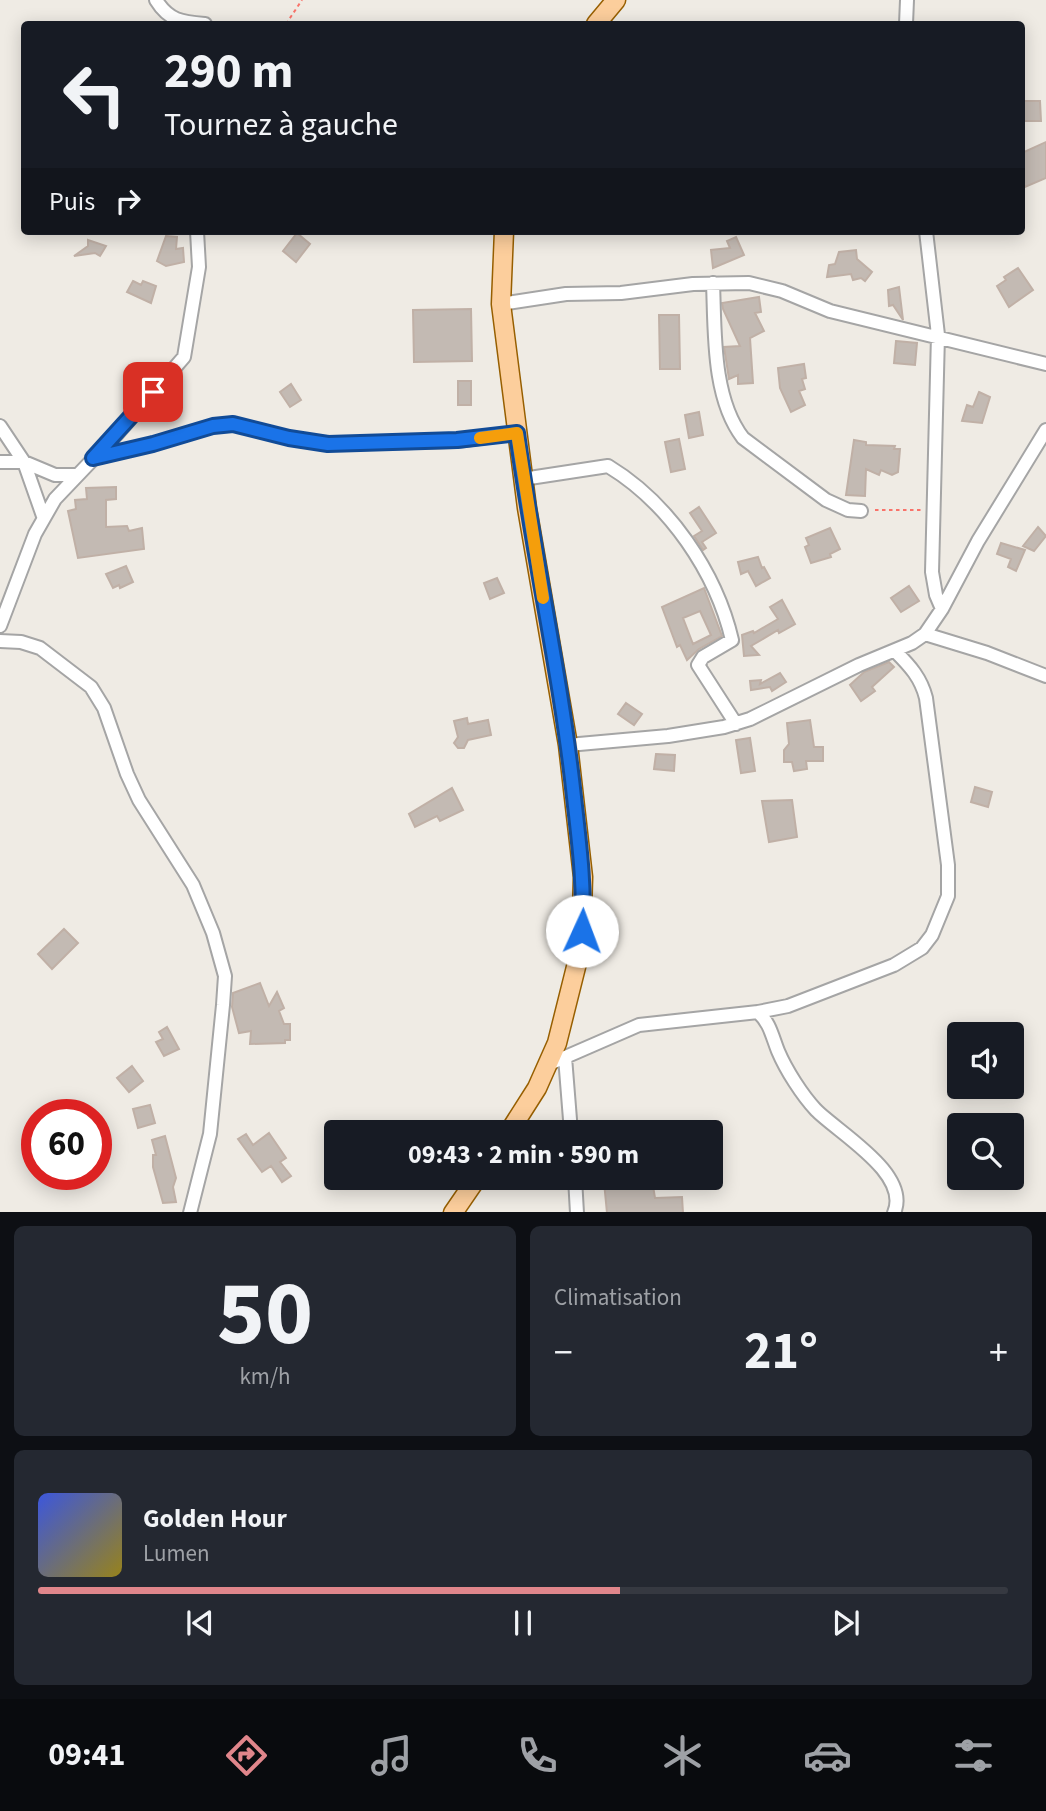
<!DOCTYPE html>
<html lang="fr">
<head>
<meta charset="utf-8">
<style>
	body { margin:0; font-family:"Source Sans 3",sans-serif; background:#242831; color:#f1f3f6; height:100vh; display:flex; flex-direction:column; font-size:26px; white-space:nowrap }
	* { box-sizing:border-box; margin:0 }
	p { font-size:23px; color:#9ea1a6 }
	.icon { flex:none; width:38px; height:38px; fill:none; stroke:currentColor; stroke-width:2; stroke-linecap:round; stroke-linejoin:round }
	.map { position:relative; height:1212px; overflow:hidden }
	.panel { display:flex; flex-direction:column; gap:14px; padding:14px; background:#0d0f14; flex:1 }
	.panel>* { flex:none }
	.hud { position:absolute; left:21px; top:21px; width:1004px; height:214px; border-radius:7px; box-shadow:0 4px 18px #0003; background:#171b24; color:#f1f3f6; overflow:hidden }
	.buttons { position:absolute; left:947px; top:1022px; display:grid; gap:14px }
	.buttons a { display:grid; place-items:center; width:77px; height:77px; border-radius:7px; background:#171b24; box-shadow:0 4px 18px #0003; font-size:35px }
	.speed { position:absolute; left:21px; top:1099px; display:flex; gap:14px; font-size:35px; font-weight:700; text-align:center }
	.speed>* { display:grid; place-content:center; width:91px; height:91px; border-radius:50%; background:#171b24; box-shadow:0 4px 18px #0003; line-height:1 }
	.speed .limit { border:10px solid #d22; background:#fff; color:#111 }
	.pin { position:absolute; display:grid; place-items:center; width:60px; height:60px; color:#fff; margin:-30px; border-radius:14px; box-shadow:0 4px 10px #0006 }
	.me { position:absolute; width:77px; margin:-38px; rotate:2deg; stroke-linejoin:round; filter:drop-shadow(0 0 5px #0008) }
	.turn { display:flex; align-items:center; gap:24px; height:147px; padding:0 28px; font-size:32px }
	.turn .icon { width:91px; height:91px; stroke-width:2.5 }
	.turn b { display:block; font-size:49px; line-height:60px }
	.then { display:flex; align-items:center; height:66px; padding:0 28px; background:#0003; gap:14px; font-size:26px }
	.big { font-size:52px; font-weight:700; line-height:1.1 }
	.panel .widget { flex:1; display:flex; flex-direction:column; justify-content:center; gap:10px; min-width:0; padding:0 24px; border-radius:10px; background:#242831 }
	.panel .dial { align-items:center; gap:0 }
	.dial b { font-size:91px; line-height:1 }
	.song { display:flex; align-items:center; gap:21px }
	.cover { width:84px; height:84px; border-radius:10px; background:linear-gradient(135deg,hsl(230 70% 55%),hsl(50 70% 35%)) }
	.played { height:7px; border-radius:4px; background:linear-gradient(90deg,#e0868b 60%,#363941 60%) }
	.keys { display:flex; justify-content:space-around; direction:ltr }
	.heat { display:flex; justify-content:space-between; align-items:center; font-size:38px; direction:ltr }
	.panel .tiles { flex:1; display:grid; gap:14px; grid-template-columns:1fr 1fr }
	.widget:last-child { grid-column:span 2 }
	.trip { position:absolute; left:324px; top:1120px; width:399px; height:70px; border-radius:7px; background:#171b24; box-shadow:0 4px 18px #0003; font-weight:700; line-height:70px; text-align:center }
	.tab-bar { display:flex; height:112px; justify-content:space-around; align-items:center; background:#090b0e; color:#9ea1a6 }
	.tab-bar .icon { width:49px; height:49px }
	.tab-bar .current { color:#e0868b }
	.tab-bar b { font-size:32px; color:#f1f3f6 }
	.map>svg:first-child { display:block }
</style>
</head>
<body>
<div class="map">
<svg width="1046" height="1213" viewBox="0 0 1046 1213">
	<rect width="100%" height="100%" fill="#efebe4"/>
	<path fill="#c3bab3" stroke="#c0b0a6" stroke-width="2" fill-rule="evenodd" d="M1023,101H1040L1041,121H1023Z
		M1046,142V178L1025,187L1022,180V153Z
		M297,233L310,244L296,262L283,251Z
		M166,236L177,237L176,249L183,248L184,262L166,266L157,261Z
		M736,237L744,255L713,268L711,250L730,248L727,241Z
		M88,240L106,246L100,256L95,253L74,256L88,246Z
		M856,250L857,259L872,272L865,281L861,278L853,280L851,274L827,277L829,265L835,264L839,252Z
		M1018,268L1033,290L1009,307L997,286L1006,280L1004,277Z
		M133,281L141,285L143,281L156,286L151,303L127,292Z
		M899,287L903,320L893,305L889,306L888,290Z
		M759,297L761,312L755,313L764,331L750,338L753,383L738,384V375L729,379L724,347L740,346L723,309L722,303Z
		M471,309L472,361L414,362L413,310Z
		M659,315H679L680,369H660Z
		M896,341L917,343L915,365L894,363Z
		M804,364L806,378L802,379L805,389L799,391L805,405L791,412L780,388L778,368Z
		M458,381H471V405H458Z
		M291,384L301,400L290,407L280,392Z
		M979,392L990,397L982,423L962,421L967,405L973,407Z
		M699,412L703,435L689,438L685,415Z
		M679,439L685,469L671,472L665,442Z
		M854,440L866,442V445L895,446L894,449H900L898,472L892,475L881,470L879,475L866,469L865,496L846,495Z
		M116,487V499L106,500V527L127,526L129,531L142,528L144,549L78,558L68,511L76,509L75,500L87,499L86,488Z
		M699,507L716,533L702,542L706,548L703,550L694,536L702,531L690,513Z
		M1038,527L1046,536L1034,551L1023,546Z
		M830,528L840,549L830,554L831,557L811,563L805,547L809,545L806,538Z
		M1001,543L1025,550L1016,571L1008,567L1011,559L997,554Z
		M758,557L762,568L764,567L770,578L756,586L748,571L741,574L738,562Z
		M126,566L133,582L120,588L119,585L113,588L106,574Z
		M497,578L504,593L490,599L484,583Z
		M909,586L919,601L901,612L891,598Z
		M704,588L722,636L699,649L687,660L680,645L677,647L662,607ZM700,611L711,635L693,644L683,618Z
		M782,600L795,624L779,633L778,630L751,646L759,655L744,656L742,635L753,631L754,633L778,619L770,607Z
		M889,662L894,667L872,687L875,691L861,701L850,685L864,672Z
		M780,673L786,682L772,691L770,687L751,690L750,681L761,680L760,684Z
		M626,703L642,714L634,725L618,714Z
		M467,718L468,724L488,720L491,735L468,740L464,748H458L454,743L458,737L454,721Z
		M810,720L814,747H823V761H806L807,769L794,771L792,762H784V750L789,744L787,723Z
		M750,738L755,771L741,773L736,740Z
		M656,754L675,755L674,771L654,769Z
		M975,787L992,792L988,807L971,802Z
		M452,788L463,810L440,821L437,816L415,827L409,814Z
		M792,800L797,837L769,842L762,801Z
		M64,929L78,943L52,969L38,954Z
		M260,983L269,1006L277,992L284,1008L279,1011L284,1024H290V1040H285V1043L250,1044L251,1031L239,1033L232,1007L233,993Z
		M167,1027L179,1049L164,1056L156,1042L163,1039L159,1032Z
		M132,1066L143,1081L129,1092L117,1078Z
		M150,1105L155,1123L138,1128L133,1109Z
		M269,1133L286,1158L280,1162L291,1176L282,1182L271,1166L262,1172L238,1139L246,1134L253,1145Z
		M165,1136L176,1178L173,1187L176,1202L163,1203L153,1167V1155H156L152,1140Z
		M623,1180L624,1184L652,1180L655,1198L682,1197L683,1213H607L604,1182Z"/>
	<g fill="none" stroke-linecap="round" stroke-linejoin="round">
		<defs>
			<path id="minor" d="M156,0C169,21 182,22 205,24
				M906,24L907,0
				M926,231L938,335L932,572L936,595L942,609
				M713,283C715,331 712,398 743,438L826,500L848,510L861,511
				M501,304L566,294L621,293L693,284L749,283L782,291L830,311L1046,364
				M0,426L24,462L43,516
				M95,458L153,444L213,426L233,424L289,438L328,444L457,441L517,433
				M0,462H24L55,475H77
				M523,479L608,466C669,503 716,572 732,640L703,657L698,665L736,724
				M0,626L35,534L55,499L117,434L184,357L199,267L197,231
				M925,634L987,653L1046,676
				M0,641L21,642L40,648L91,687L104,708L127,774L139,800L193,885L213,933L225,976L223,1005L210,1134L190,1213
				M568,745L668,736L724,727L750,719L859,665L912,643L925,634L942,609L978,541L1046,430
				M758,1012L788,1006L894,965L922,948L932,935L948,896V865L926,698C921,678 910,666 896,652
				M565,1057L571,1132
				M547,1065L639,1025L758,1012C770,1023 772,1036 778,1051C786,1070 802,1095 816,1110C840,1134 911,1174 894,1213
				M575,1178L577,1213"/>
			<path id="primary" d="M596,24L616,0
				M504,231L501,304L527,508L568,745L583,877L581,947L557,1043L537,1088L509,1132
				M453,1213L477,1178"/>
		</defs>
		<use href="#minor" stroke="#a5a5a5" stroke-width="16"/>
		<use href="#primary" stroke="#975f00" stroke-width="21"/>
		<path stroke="#f9736a" stroke-width="2" stroke-dasharray="3.5 3.5" stroke-linecap="butt" d="M286,24L302,0
			M875,510H922"/>
		<use href="#minor" stroke="#fff" stroke-width="12"/>
		<use href="#primary" stroke="#fcce9c" stroke-width="18"/>
	</g>
	<g fill="none" stroke-linecap="round" stroke-linejoin="round">
		<defs>
			<path id="route" d="M153,392L93,458L153,444L213,426L233,424L289,438L328,444L457,440L517,433C533,555 561,675 574,797C579,842 585,886 582,931"/>
		</defs>
		<use href="#route" stroke="#114b97" stroke-width="18"/>
		<use href="#route" stroke="#1a73e8" stroke-width="12"/>
		<path stroke="#f59e0b" stroke-width="12" d="M480,438L517,433L543,598"/>
	</g>
</svg>
<div class="buttons">
<a><svg class="icon" aria-label="sound" viewBox="0 0 24 24"><path d="M4 9h4l5-4v14l-5-4H4zM17 9q2 3 0 6"/></svg></a>
<a><svg class="icon" aria-label="search" viewBox="0 0 24 24"><circle cx="10" cy="10" r="6"/><path d="M15 15l6 6"/></svg></a>
</div>
<div class="speed"><div class="limit">60</div></div>
<div class="pin" style="left:153px;top:392px;background:#d93025"><svg class="icon" aria-label="arrive" viewBox="0 0 24 24"><path d="M6 21V4h12l-3 4 3 4H6"/></svg></div>
<svg class="me" style="left:582px;top:931px" viewBox="-20 -20 40 40"><circle r="19" fill="#fff"/><path d="M0-13L10 11 0 6-10 11z" fill="#1a73e8"/></svg>
<div class="trip">09:43 · 2 min · 590 m</div>
<div class="hud">
<div class="turn"><svg class="icon" aria-label="left" viewBox="0 0 24 24"><path d="M17 20v-9H6M10 6l-5 5 5 5"/></svg><div><b>290 m</b>Tournez à gauche</div></div>
<div class="then">Puis<svg class="icon" aria-label="right" viewBox="0 0 24 24"><path d="M7 20v-9h11M14 6l5 5-5 5"/></svg></div>
</div>
</div>
<section class="panel">
<div class="tiles">
<div class="widget dial"><b>50</b><p>km/h</p></div>
<div class="widget"><p>Climatisation</p>
<div class="heat"><a>−</a><b class="big">21°</b><a>+</a></div>
</div>
<div class="widget">
<div class="song"><i class="cover"></i><div><b>Golden Hour</b><p>Lumen</p></div></div>
<div class="played"></div>
<div class="keys"><svg class="icon" aria-label="previous" viewBox="0 0 24 24"><path d="M18 5L8 12l10 7zM5 5v14"/></svg><svg class="icon" aria-label="pause" viewBox="0 0 24 24"><path d="M8 5v14M16 5v14"/></svg><svg class="icon" aria-label="next" viewBox="0 0 24 24"><path d="M6 5l10 7-10 7zM19 5v14"/></svg></div>
</div>
</div>
</section>
<nav class="tab-bar">
<b>09:41</b>
<svg class="icon current" aria-label="directions" viewBox="0 0 24 24"><path d="M12 3l9 9-9 9-9-9zM9 14v-3h6M13 9l2 2-2 2"/></svg>
<svg class="icon" aria-label="music" viewBox="0 0 24 24"><path d="M9 18V5l10-2v13"/><circle cx="6" cy="18" r="3"/><circle cx="16" cy="16" r="3"/></svg>
<svg class="icon" aria-label="phone" viewBox="0 0 24 24"><path d="M5 4h4l2 5-3 2q2 4 5 5l2-3 5 2v4C11 20 4 13 5 4z"/></svg>
<svg class="icon" aria-label="climate" viewBox="0 0 24 24"><path d="M12 3v18M4 7l16 10M4 17L20 7"/></svg>
<svg class="icon" aria-label="car" viewBox="0 0 24 24"><path d="M5 17H2v-5l4-1 3-4h7l3 4 3 1v5h-3M9 17h6M6 11h13"/><circle cx="7" cy="17" r="2"/><circle cx="17" cy="17" r="2"/></svg>
<svg class="icon" aria-label="filters" viewBox="0 0 24 24"><path d="M4 7h16M4 17h16"/><circle cx="9" cy="7" r="2"/><circle cx="15" cy="17" r="2"/></svg>
</nav>
</body>
</html>
